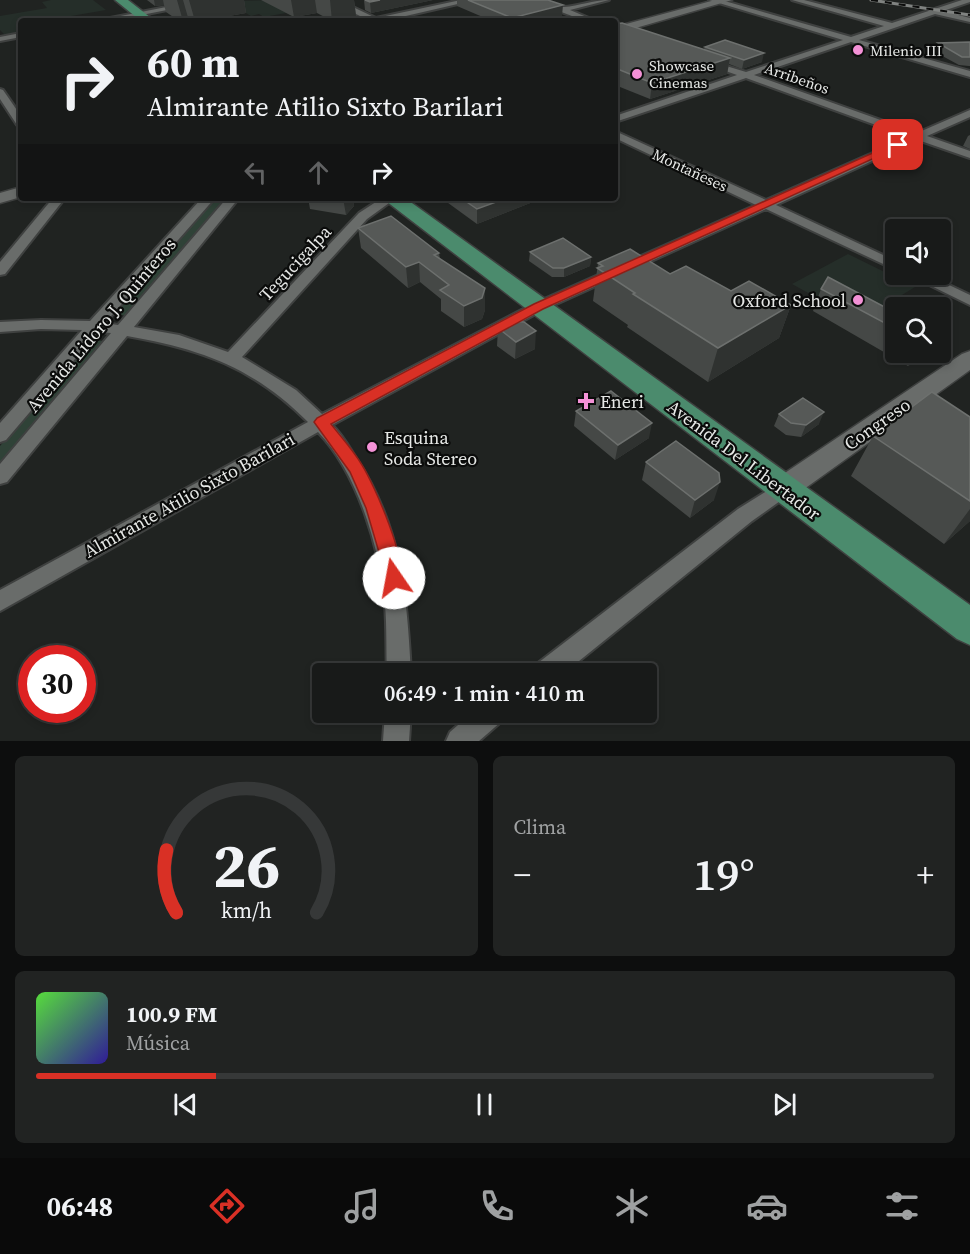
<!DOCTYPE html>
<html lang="es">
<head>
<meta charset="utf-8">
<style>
	body { margin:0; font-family:"Source Serif 4",serif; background:#212322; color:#f1f3f6; height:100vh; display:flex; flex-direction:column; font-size:22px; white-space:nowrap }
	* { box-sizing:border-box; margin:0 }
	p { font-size:20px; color:#9fa1a2 }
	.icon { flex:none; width:33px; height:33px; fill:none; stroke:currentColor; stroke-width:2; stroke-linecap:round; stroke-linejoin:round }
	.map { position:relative; height:741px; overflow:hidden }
	.sheet { display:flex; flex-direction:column; gap:15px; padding:15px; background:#0d0e0e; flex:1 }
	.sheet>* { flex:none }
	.hud { position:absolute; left:18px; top:18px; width:600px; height:183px; border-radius:6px; box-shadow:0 3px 9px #0003,0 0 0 2px #363838; background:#181a19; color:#f1f3f6; overflow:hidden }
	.fabs { position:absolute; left:885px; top:219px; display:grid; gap:12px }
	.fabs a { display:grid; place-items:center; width:66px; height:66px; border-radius:6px; background:#181a19; box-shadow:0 3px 9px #0003,0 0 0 2px #363838; font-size:30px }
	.speed { position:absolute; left:18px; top:645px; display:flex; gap:12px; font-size:30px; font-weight:700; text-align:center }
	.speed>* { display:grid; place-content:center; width:78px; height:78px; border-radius:50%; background:#181a19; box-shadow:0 3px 9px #0003,0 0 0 2px #363838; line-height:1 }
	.speed .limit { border:9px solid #d22; background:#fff; color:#111 }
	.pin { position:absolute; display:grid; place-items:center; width:51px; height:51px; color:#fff; margin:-26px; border-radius:12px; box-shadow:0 3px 9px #0006 }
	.me { position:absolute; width:66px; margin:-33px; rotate:348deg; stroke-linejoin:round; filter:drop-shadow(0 0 4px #0008) }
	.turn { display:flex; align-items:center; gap:21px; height:126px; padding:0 30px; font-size:27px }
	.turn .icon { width:78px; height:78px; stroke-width:2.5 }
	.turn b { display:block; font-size:42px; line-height:51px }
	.lanes { display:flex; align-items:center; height:57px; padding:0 30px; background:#0003; justify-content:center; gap:30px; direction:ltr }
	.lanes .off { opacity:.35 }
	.big { font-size:45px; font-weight:600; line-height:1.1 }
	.sheet .tile { flex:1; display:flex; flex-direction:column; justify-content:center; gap:9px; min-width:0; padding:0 21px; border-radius:9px; background:#212322 }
	.sheet .dial { align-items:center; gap:0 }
	.dial svg { height:156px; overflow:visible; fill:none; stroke:#363838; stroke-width:7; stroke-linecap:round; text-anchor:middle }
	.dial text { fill:#f1f3f6; stroke:none }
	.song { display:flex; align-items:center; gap:18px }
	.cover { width:72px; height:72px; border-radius:9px; background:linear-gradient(135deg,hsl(110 70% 55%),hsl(250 70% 35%)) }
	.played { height:6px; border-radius:3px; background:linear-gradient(90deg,#d93025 20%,#363838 20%) }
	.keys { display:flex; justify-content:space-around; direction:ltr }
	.heat { display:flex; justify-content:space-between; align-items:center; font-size:33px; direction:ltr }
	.sheet .tiles { flex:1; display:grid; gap:15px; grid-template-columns:1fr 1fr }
	.tile:last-child { grid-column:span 2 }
	.trip { position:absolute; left:312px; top:663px; width:345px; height:60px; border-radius:6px; background:#181a19; box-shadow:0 3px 9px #0003,0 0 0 2px #363838; font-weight:600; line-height:60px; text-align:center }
	.tabs { display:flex; height:96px; justify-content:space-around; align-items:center; background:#0a0a0a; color:#9fa1a2 }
	.tabs .icon { width:42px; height:42px }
	.tabs .on { color:#d93025 }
	.tabs b { font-size:27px; color:#f1f3f6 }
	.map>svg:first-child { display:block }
</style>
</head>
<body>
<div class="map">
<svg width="970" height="741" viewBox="0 0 970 741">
	<rect width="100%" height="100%" fill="#202321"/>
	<path fill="#252e29" d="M51,0H93L106,10L42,21H21V32L5,35L0,30V16L47,8L42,2Z
		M278,0L294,17L286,13L264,17L259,14L251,16L225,1Z
		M848,254L915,287L874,312L895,341L792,284Z"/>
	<path fill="#2f4237" d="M215,198H227L127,316L115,314Z
		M91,340L104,341L0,467V446Z"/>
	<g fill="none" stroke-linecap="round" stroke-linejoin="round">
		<defs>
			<path id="street" d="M202,0H218L111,21H95Z
				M328,0H338L376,18L461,0H475L384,21H370Z
				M530,0C542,0 553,8 564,7C579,6 593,0 609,0L570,10L596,21H585Z
				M709,0H721L851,37L884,26L792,0H804L892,23L962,0H970V2L943,11L970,18V22L935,14L859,40L970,71V77L851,42L754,75L917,133L970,110V117L927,136L970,151V158L918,140L776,205L896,261V270L766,209L543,310L332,425C342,434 349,447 356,458C401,526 407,594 411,674H387C386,651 387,627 385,605C380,549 358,473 318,432L0,611V590L308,422C253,367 201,349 127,336L7,482L0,484V464L111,333L98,332L6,440L0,442V423L82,330L41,329L0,332V322L41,320L90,321L202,198H215L105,323L118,325L227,198H239L134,327L179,335L228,352L359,213L382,198H396L367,219L242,357L296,390L322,414L533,304L756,205L615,138V131L766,200L909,137L746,78L615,122V116L737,75L703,63V59L746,72L843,40Z
				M21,33V37L0,41V37Z
				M0,89L3,90L21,116V126L17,125L0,99Z
				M53,198H65L5,274L0,275V262Z
				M907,274H926L970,295V305Z
				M783,481L790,484L793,489L790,494L752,521L563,674H531L534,666L738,509Z
				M385,712H411L409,741H383Z
				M473,712H505L502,721L479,741H446L450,732Z"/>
			<path id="secondary" d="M715,0H732L615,34V27Z
				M21,187V197L0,203V193Z
				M970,351V370L793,497L783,500L773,497L769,489L773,481L962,354Z"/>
			<path id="primary" d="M115,0H128L155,21H141Z
				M382,198H405L970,605V645L957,639Z"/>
		</defs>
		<use href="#street" stroke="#3f4140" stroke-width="4"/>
		<use href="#secondary" stroke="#3f4140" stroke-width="3"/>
		<use href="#primary" stroke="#3f4140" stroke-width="3"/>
		<use href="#street" fill="#696c6a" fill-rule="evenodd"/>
		<use href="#secondary" fill="#696c6a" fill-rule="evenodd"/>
		<use href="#primary" fill="#4b8b6d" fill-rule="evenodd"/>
		<defs>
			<path id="rail" d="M871,0L970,15"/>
		</defs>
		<use href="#rail" stroke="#808381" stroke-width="3"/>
		<use href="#rail" stroke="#0b0c0b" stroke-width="2" stroke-dasharray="7" stroke-linecap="butt"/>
	</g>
	<path fill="#454846" d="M147,0H244L246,13L229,16L230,21H179L166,12L164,5L155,6Z
		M261,0H354L356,16L332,21L317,13L294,17Z
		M364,0H433L371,13L365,10Z
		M457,0H548L562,16L543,21H492L457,6Z
		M615,24L704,49L705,47L762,62L742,69L729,64L727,74L650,99L615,85Z
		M970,42V66H969L959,65L935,52L938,43Z
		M970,135V149L963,146L968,136Z
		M308,198H353L354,206L346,215L310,209Z
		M444,198H543L477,224L444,200Z
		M358,228L439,253L440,259L485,310L482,319L464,327L441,311V299L420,282L408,288L361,248Z
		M530,252L591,257L590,266L564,277H552L529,261Z
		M598,263L670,274L731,291L791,305L779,338L708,382L627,327L628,325L593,301Z
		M821,289L896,313V352H925L923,356L908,366L813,311Z
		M498,328L535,349L515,359L497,346Z
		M576,411L649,438L615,460L574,426Z
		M779,414L819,424L801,437L786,435L774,426Z
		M970,417V521L944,544L851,476L873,436Z
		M646,462L714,500L690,518L642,480Z"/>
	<path fill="#2f3230" d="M154,0H163L164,5L155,6Z
		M177,0H183L189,21H183Z
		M189,0H244L246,13L229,16L230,21H195Z
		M291,0H315L317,13L294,17Z
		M330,0H354L356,16L332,21Z
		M380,0H433L371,13L370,2Z
		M563,5L562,16L543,21H512V18Z
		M764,53L762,62L742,69L744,60Z
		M730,58L727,74L650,99L652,83Z
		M343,198H353L354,206L346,215Z
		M507,198H543L477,224V209Z
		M591,257L590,266L564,277V268Z
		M419,262L420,282L408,288L406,267Z
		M485,288V310L482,319L464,327V306Z
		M791,305L779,338L708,382L718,348Z
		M536,331L535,349L515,359L516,342Z
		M915,352H925L923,356L908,366Z
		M824,412L819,424L801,437L806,425Z
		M652,423L649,438L615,460L618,445Z
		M720,482L714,500L690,518L695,500Z
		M970,509V521L944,544Z"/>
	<path fill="#565957" stroke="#6d706e" stroke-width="1.5" d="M365,0H380L370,2Z
		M468,0H548L563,5L512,18Z
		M533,18L540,21H521Z
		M622,23L730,58L652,83L615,68V24Z
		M725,40L764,53L744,60L705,47Z
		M970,42V57H962L938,43Z
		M461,198H507L477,209Z
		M391,216L439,253L434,255L485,288L482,298L464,306L440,290L449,285L419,262L406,267L358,228Z
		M563,238L591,257L564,268H553L530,252Z
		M630,249L670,274L686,266L731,291L749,281L791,305L718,348L633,294L635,293L597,268L603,266L598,263Z
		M828,277L896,313V329L821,289Z
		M512,321L524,322L536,331L516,342L498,328Z
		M611,391L652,423L618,445L576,411Z
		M932,392L970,417V501L873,436Z
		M803,398L824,412L806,425L791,423L779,414Z
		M676,441L719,473L720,482L695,500L646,462Z"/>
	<path fill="#d93025" stroke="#8d1f18" stroke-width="1.5" d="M895,143L903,145L543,309L331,424C341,437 353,450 362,465C374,484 409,564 400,583L394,585L388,583L366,508L350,472L314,422L317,418L534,304Z"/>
	<g fill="#f391d6" stroke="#0b0c0b" stroke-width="2">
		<circle cx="858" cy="50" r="6"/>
		<circle cx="637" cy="74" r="6"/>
		<circle cx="858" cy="300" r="6"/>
		<path d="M583 392h6v6h6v6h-6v6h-6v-6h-6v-6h6z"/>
		<circle cx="372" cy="447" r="6"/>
	</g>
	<g text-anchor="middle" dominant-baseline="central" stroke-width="4.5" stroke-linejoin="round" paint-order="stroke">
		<g font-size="15" fill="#e6e8e6" stroke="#0b0c0b" text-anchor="start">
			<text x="870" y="50">Milenio III</text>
			<text x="649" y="65">Showcase<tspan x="649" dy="17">Cinemas</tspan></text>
		</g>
		<g font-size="15" fill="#e6e8e6" stroke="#0b0c0b">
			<text transform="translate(797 78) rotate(19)">Arribeños</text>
			<text transform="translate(690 170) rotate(25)">Montañeses</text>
		</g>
		<g font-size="18" fill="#e6e8e6" stroke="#0b0c0b">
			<text transform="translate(295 263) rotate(-47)">Tegucigalpa</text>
			<text transform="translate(101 325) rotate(-50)">Avenida Lidoro J. Quinteros</text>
			<text transform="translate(877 424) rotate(-35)">Congreso</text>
			<text transform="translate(744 460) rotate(37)">Avenida Del Libertador</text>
			<text transform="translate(189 495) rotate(-29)">Almirante Atilio Sixto Barilari</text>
		</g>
		<g font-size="18" fill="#e6e8e6" stroke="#0b0c0b" text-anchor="start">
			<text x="846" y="300" text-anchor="end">Oxford School</text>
			<text x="600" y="401">Eneri</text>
			<text x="384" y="437">Esquina<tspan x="384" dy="21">Soda Stereo</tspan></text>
		</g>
	</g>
</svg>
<div class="fabs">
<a><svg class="icon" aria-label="sound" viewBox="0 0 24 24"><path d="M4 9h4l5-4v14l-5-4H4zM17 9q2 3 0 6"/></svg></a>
<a><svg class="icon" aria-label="search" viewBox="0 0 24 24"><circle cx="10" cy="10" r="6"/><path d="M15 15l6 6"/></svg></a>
</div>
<div class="speed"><div class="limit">30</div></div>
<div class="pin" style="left:898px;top:145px;background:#d93025"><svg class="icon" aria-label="arrive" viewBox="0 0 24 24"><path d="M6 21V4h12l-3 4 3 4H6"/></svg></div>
<svg class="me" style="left:394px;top:578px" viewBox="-20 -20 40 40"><circle r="19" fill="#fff"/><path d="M0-13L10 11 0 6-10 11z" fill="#d93025"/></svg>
<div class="trip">06:49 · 1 min · 410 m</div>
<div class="hud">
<div class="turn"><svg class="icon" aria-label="right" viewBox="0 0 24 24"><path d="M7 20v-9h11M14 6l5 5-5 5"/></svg><div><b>60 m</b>Almirante Atilio Sixto Barilari</div></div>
<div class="lanes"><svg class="icon off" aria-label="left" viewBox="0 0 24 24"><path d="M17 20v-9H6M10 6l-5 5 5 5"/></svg><svg class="icon off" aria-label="ahead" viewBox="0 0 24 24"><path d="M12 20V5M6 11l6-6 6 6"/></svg><svg class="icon" aria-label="right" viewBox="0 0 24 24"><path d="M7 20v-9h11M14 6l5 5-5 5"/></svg></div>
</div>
</div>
<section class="sheet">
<div class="tiles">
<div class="tile dial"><svg viewBox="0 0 100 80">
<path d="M14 69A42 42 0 1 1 86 69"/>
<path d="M14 69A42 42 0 0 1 9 37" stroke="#d93025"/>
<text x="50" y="56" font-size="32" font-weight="700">26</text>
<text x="50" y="72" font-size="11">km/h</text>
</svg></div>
<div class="tile"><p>Clima</p>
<div class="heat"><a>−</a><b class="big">19°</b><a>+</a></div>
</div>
<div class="tile">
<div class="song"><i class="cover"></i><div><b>100.9 FM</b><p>Música</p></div></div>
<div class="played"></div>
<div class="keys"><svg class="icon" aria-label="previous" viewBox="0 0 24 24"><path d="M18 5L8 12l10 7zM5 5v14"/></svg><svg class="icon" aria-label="pause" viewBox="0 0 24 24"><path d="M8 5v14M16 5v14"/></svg><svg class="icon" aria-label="next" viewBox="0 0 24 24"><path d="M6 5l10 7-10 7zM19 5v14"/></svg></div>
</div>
</div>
</section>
<nav class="tabs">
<b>06:48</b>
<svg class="icon on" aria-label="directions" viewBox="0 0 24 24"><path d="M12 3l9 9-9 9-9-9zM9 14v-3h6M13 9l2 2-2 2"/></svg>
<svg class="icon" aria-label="music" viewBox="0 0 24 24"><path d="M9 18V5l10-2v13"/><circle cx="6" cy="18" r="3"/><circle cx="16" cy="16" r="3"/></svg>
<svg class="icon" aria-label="phone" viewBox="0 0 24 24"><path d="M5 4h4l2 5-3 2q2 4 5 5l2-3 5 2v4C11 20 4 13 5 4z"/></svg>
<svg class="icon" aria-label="climate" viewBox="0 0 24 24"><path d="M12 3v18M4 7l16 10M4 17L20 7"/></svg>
<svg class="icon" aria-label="car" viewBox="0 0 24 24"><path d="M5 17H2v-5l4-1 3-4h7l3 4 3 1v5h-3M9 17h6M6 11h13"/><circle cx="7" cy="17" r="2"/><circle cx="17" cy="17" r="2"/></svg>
<svg class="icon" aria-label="filters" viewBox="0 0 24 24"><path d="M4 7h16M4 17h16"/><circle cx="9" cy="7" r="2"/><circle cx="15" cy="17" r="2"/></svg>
</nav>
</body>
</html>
